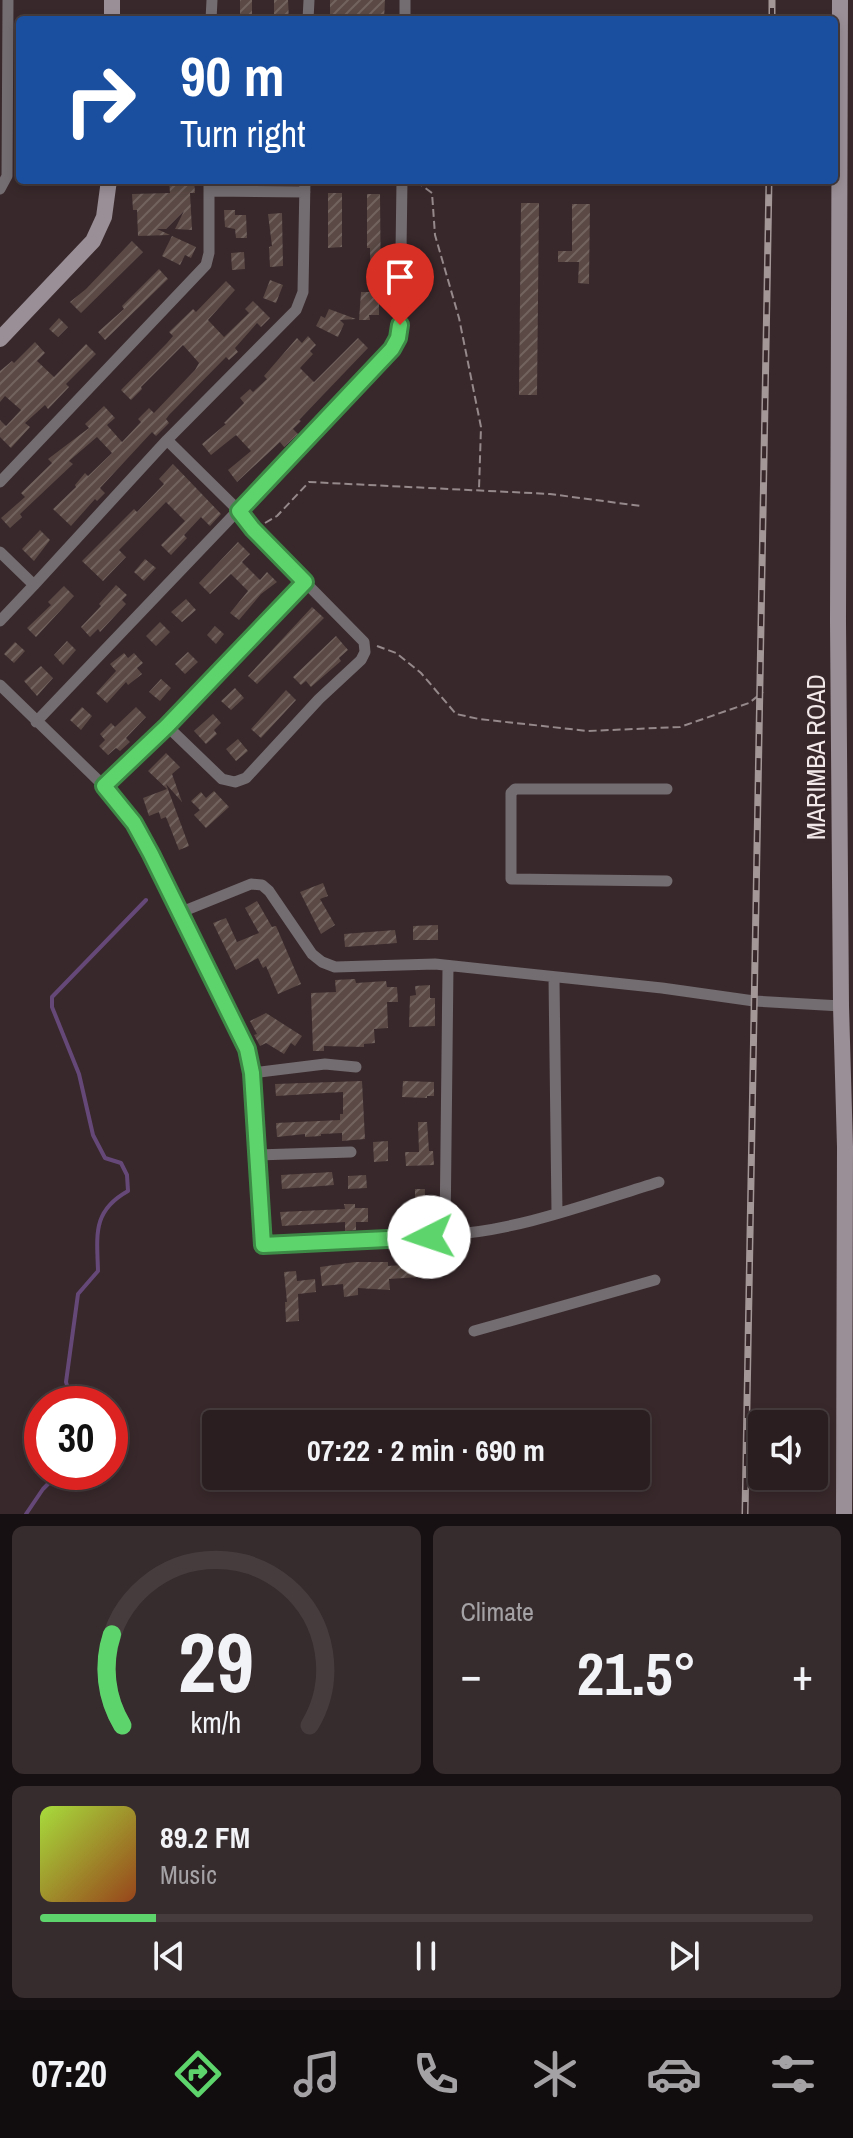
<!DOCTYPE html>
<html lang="en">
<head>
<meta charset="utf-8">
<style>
	body { margin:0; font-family:"Archivo Narrow",sans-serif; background:#362b2d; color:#f1f3f6; height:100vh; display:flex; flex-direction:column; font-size:30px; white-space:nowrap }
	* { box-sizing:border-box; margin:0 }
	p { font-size:26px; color:#a5a2a5 }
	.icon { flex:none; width:44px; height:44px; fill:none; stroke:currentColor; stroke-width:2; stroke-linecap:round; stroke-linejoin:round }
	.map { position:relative; height:1514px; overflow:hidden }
	.side { display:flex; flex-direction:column; gap:12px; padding:12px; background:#171012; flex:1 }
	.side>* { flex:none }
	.guide { position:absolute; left:16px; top:16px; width:822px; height:168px; border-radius:8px; box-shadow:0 4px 12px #0003,0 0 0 2px #463c3e; background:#1a4fa0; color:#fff; overflow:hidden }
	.fabs { position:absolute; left:748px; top:1410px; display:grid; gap:16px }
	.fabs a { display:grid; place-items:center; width:80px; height:80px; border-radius:8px; background:#2a1e20; box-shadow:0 4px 12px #0003,0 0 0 2px #463c3e; font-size:40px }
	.speed { position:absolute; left:24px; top:1386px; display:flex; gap:16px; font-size:40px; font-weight:700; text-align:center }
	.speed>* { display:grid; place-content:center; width:104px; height:104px; border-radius:50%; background:#2a1e20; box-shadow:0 4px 12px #0003,0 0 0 2px #463c3e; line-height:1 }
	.speed .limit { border:12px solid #d22; background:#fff; color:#111 }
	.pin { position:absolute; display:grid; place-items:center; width:68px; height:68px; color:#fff; margin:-82px -34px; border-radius:50% 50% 50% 0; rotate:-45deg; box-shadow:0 0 8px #0007 }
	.pin .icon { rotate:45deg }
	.me { position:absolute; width:88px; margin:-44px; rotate:266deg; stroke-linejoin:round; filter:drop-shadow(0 0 6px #0008) }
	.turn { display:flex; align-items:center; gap:28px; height:168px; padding:0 32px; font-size:36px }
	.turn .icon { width:104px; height:104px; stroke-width:2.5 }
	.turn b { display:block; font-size:56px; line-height:68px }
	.big { font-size:60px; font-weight:700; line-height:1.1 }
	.side .card { flex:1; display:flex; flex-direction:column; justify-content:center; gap:12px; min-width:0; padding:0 28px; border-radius:12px; background:#362b2d }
	.side .dial { align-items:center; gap:0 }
	.dial svg { height:208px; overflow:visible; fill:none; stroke:#463c3e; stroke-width:7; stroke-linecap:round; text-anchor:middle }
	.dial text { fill:#f1f3f6; stroke:none }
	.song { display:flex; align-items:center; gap:24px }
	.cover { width:96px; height:96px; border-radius:12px; background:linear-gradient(135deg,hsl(80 70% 55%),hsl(20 70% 35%)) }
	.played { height:8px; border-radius:4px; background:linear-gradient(90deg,#5ed56c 15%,#463c3e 15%) }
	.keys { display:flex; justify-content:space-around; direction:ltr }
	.heat { display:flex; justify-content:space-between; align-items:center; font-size:44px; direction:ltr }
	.side .tiles { flex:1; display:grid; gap:12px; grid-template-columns:1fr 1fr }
	.card:last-child { grid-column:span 2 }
	.trip { position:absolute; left:202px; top:1410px; width:448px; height:80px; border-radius:8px; background:#2a1e20; box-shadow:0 4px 12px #0003,0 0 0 2px #463c3e; font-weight:700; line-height:80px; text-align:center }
	.dock { display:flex; height:128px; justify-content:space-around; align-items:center; background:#110c0d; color:#a5a2a5 }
	.dock .icon { width:56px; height:56px }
	.dock .on { color:#5ed56c }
	.dock b { font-size:36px; color:#f1f3f6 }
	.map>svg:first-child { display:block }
</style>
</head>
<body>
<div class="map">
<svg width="853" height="1514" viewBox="0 0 853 1514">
	<defs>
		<pattern id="building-hatch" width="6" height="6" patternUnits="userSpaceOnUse" patternTransform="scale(2)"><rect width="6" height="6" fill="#5a4944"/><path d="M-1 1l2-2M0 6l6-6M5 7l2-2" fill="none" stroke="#72635f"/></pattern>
	</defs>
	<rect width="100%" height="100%" fill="#38282b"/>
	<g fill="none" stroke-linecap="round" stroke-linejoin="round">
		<path stroke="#664878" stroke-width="4" d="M73,1404L66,1382L78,1294L98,1271C97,1235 92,1211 128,1191L127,1175L121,1163L105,1158L93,1135L79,1074L52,1007V997L146,900
			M26,1514L43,1489L60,1472"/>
	</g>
	<path fill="url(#building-hatch)" d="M240,0H252V20H240Z
		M274,0H288L289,20H274Z
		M330,0H385L384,20H330Z
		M194,180L195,193H190L192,230L175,229L184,211L166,229H157L170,235L138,236L137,210H133L132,194L170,193L169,181Z
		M328,193H342V247L328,248Z
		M367,194H380L381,292H387V303H379V315H369L370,320H359L361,292H371L370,248H367Z
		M521,203H539L537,395H519Z
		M572,204H590L589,284L578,283L579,262H558V251H572Z
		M224,210H235V215H246L247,238H236L235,229L225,227Z
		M282,213L283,266L270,267L269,247L272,246L268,214Z
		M172,236L196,247L191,258L185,255L180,265L162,256Z
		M132,241L143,252L81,313L70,302L86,289Z
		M244,252L245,269L232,270L231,253Z
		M159,269L168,279L105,340L98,332L124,309L122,306Z
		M270,280L283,285L276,303L263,298Z
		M226,281L235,290L208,320L224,337L249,313L245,309L253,301L270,318L261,327L257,323L235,348L238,352L229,360L226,357L169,415L166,419L169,423L156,436L152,432L100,488L105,493L97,501L95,499L71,526L53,509L76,487L75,485L85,473L88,476L112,453L97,437L69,461L73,464L20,514L22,517L10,528L1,518L25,497L21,493L52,463L48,459L89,428L85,424L104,406L115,418L107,425L122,442L141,422L138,419L149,408L154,413L195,370L199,363L183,345L141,387L142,389L131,400L121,390L167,343L173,336L169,332L193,309L196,312Z
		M329,309L356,319L340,320L344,324L338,337L316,326L321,316L325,318Z
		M59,318L68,327L58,337L49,329Z
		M308,336L316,345L310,351L313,354L300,368L314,382L358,338L368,348L299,420L301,421L293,429L298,434L284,447L280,442L237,482L228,470L251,451L236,435L211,455L202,444L226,424L224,423L244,403L240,398L250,389L253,392L267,379L264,376L297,338L302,343Z
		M35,342L45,353L37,361L54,377L86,344L96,354L66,384L69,387L48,409L45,405L25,423L30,427L11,448L0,437V420L6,426L21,410L5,396L0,402V371L12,361L14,363Z
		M173,464L221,514L210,526L201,517L184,535L187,538L171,555L161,545L185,521L166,502L119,550L126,557L103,581L82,561L134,509L137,512L164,484L159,479Z
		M40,530L50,540L34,561L22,549Z
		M238,542L250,554L242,562L260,580L267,572L277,582L261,594L239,620L230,613L248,591L231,574L210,594L199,583Z
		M145,559L156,568L144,581L134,572Z
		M116,585L127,595L122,600L126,604L100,632L98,629L90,637L81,627L101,606L99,604Z
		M64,586L74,596L36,637L27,628L51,605L48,602Z
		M186,599L196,610L182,622L171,612Z
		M312,607L324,618L257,684L248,676Z
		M160,622L170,632L156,646L146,636Z
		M215,626L224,634L216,644L207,635Z
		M336,636L348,650L339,658L341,661L311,687L306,681L301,685L293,677Z
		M67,641L76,650L63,665L54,655Z
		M15,642L25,651L14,663L4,654Z
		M188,652L198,662L185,674L175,664Z
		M124,653L128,658L134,653L143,663L137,668L142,674L128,685L126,682L107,703L96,693L116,671L110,664Z
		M41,666L53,678L37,696L24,681Z
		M161,679L171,688L160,701L149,692Z
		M235,688L244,698L231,710L221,701Z
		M286,690L296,700L261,738L251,729Z
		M82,707L92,716L81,730L70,720Z
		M136,707L146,717L126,738L130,742L120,751L116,748L108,755L99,746L105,740L100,734L111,723L115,727Z
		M213,714L221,723L214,730L217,734L206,744L194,731Z
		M238,739L248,751L236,761L226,749Z
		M166,753L180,767L172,774L182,802L166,784L189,846L179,850L166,817L161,819L159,812L149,816L143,798L167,789L148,771Z
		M214,791L229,807L206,828L194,815L200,810L191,801L201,792L206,798Z
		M323,883L328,896L320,899L335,925L321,934L300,892Z
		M257,901L272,927L276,926L301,984L278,994L266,966L263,968L258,958L236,970L213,923L226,918L237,942L259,933L245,908Z
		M438,925V940H413V926Z
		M395,930L397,943L345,947L344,934Z
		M355,979L356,983L386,981L387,987H397L398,1002H387L388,1028L374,1029L375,1043L364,1044V1047L324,1046V1051H313L311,993L336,992L335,980Z
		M430,985V998H435V1026L409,1027L410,996L416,995L415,986Z
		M266,1013L302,1036L295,1046L291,1043L284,1054L266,1043L260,1046L254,1035L257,1034L250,1021Z
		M362,1081L365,1139L342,1141V1133L321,1134V1136L305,1137V1134L277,1137L276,1123L340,1120V1114H343V1092L276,1096L275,1084Z
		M403,1081L434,1082V1096H427V1098L402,1097Z
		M418,1122H427L429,1151H433L434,1165L406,1166L405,1152H419Z
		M388,1141V1161L374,1162L373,1142Z
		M332,1172L334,1185L282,1189L281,1175Z
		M366,1175L367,1188L348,1189V1176Z
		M415,1189H425L424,1209H415Z
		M344,1204H355V1208H368V1222H356V1230L345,1231V1222L282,1226L280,1212L345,1209Z
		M355,1262H388V1266L418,1264L419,1277L389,1279L390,1290L358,1288V1295L344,1297L343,1284L322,1286L320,1267Z
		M296,1271L297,1281L315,1279L316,1292L298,1294L299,1321L286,1322L285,1302H287L284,1272Z"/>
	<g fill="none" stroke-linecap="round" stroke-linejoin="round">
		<path stroke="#96898b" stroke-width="2" stroke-dasharray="8 4" stroke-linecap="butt" d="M416,181L432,193L435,235L459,318L481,427L479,489
			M265,523L277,516L309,482L550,494L641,506
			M377,646L396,653L421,673L456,714L479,719L588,731L680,727L749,703L763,692"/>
		<path stroke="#736c70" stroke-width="11" d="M211,20L212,0
			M308,20L309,0
			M405,20V0
			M0,189L7,176L8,0
			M209,191L305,192
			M0,482L206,265L209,253V180
			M0,552L34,585L0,621
			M34,585L167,440L296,310L303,292L305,180
			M0,685L104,786L134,823L164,877L247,1049L252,1073L263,1245L445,1235L448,966
			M36,722L392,349L398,338L400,325L402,180
			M167,726L222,779L235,782L246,778L319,699L361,660L365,652L364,642L305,582
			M104,786L167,726L305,582L253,529L239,511L167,440
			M667,881L511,879V793L515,789H667
			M179,913L251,884L262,885L269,891L312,954L322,962L335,967L435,964L662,988L754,1001L841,1006
			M554,978L557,1213
			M252,1073L325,1064L356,1067
			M257,1155L351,1152
			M445,1235C518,1231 590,1203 659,1182
			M474,1331L655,1280"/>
		<path stroke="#9a8f96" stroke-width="16" d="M840,0L838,622L841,1006L845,1147L844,1514
			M112,20V0
			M0,339L93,241L104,217L109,180"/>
		<defs>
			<path id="rail" d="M772,20V0
				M745,1514L769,180"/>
		</defs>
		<use href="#rail" stroke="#a49798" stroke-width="7"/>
		<use href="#rail" stroke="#38282b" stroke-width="4" stroke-dasharray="12" stroke-linecap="butt"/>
	</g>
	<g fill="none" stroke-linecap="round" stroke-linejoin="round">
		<defs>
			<path id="route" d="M400,325L398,338L392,349L239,511L253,529L305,582L167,726L104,786L134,823L151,854L247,1049L252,1073L263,1245L429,1237"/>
		</defs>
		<use href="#route" stroke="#3d8a46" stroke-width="20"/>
		<use href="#route" stroke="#5ed56c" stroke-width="14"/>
	</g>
	<g text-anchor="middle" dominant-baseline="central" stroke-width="8" stroke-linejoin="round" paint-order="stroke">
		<g font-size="26" fill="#f3e8e9" stroke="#38282b">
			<text transform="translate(815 757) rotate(-90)">MARIMBA ROAD</text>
		</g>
	</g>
</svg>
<div class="fabs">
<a><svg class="icon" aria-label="sound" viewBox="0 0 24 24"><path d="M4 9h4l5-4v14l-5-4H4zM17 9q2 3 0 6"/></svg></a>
</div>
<div class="speed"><div class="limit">30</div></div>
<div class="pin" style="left:400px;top:325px;background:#d93025"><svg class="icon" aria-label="arrive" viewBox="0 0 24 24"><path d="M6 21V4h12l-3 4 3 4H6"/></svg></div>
<svg class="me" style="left:429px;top:1237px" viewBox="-20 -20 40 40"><circle r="19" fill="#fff"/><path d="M0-13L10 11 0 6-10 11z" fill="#5ed56c"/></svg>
<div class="trip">07:22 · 2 min · 690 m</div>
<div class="guide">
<div class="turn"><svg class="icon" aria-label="right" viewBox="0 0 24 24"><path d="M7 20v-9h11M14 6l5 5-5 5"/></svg><div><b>90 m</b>Turn right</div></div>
</div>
</div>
<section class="side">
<div class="tiles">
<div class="card dial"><svg viewBox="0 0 100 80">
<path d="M14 69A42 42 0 1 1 86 69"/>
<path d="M14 69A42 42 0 0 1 10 34" stroke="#5ed56c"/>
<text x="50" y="56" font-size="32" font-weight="700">29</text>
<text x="50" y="72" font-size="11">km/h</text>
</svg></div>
<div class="card"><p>Climate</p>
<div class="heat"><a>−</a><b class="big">21.5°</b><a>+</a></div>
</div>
<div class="card">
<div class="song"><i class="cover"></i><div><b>89.2 FM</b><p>Music</p></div></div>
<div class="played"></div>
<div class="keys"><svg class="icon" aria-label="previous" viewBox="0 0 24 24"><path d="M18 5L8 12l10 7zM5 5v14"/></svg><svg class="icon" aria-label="pause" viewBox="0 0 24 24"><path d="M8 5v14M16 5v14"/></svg><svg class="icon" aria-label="next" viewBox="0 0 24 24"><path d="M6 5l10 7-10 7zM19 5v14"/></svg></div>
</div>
</div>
</section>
<nav class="dock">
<b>07:20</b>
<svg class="icon on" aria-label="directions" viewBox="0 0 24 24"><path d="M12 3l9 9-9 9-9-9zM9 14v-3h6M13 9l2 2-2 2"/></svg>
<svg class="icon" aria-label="music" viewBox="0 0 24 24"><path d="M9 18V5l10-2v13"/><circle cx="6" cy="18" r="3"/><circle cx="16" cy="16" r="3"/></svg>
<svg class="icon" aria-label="phone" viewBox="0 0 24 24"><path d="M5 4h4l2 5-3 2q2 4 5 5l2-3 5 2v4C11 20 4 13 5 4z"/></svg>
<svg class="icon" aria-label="climate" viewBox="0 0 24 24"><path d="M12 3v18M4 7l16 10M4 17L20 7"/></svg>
<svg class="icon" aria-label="car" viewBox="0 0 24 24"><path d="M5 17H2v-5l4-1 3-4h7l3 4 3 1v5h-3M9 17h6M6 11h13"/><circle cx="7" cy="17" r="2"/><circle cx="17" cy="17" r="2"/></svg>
<svg class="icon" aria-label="filters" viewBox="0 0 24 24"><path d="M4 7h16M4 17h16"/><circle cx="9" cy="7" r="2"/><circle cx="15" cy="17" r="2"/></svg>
</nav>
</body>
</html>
